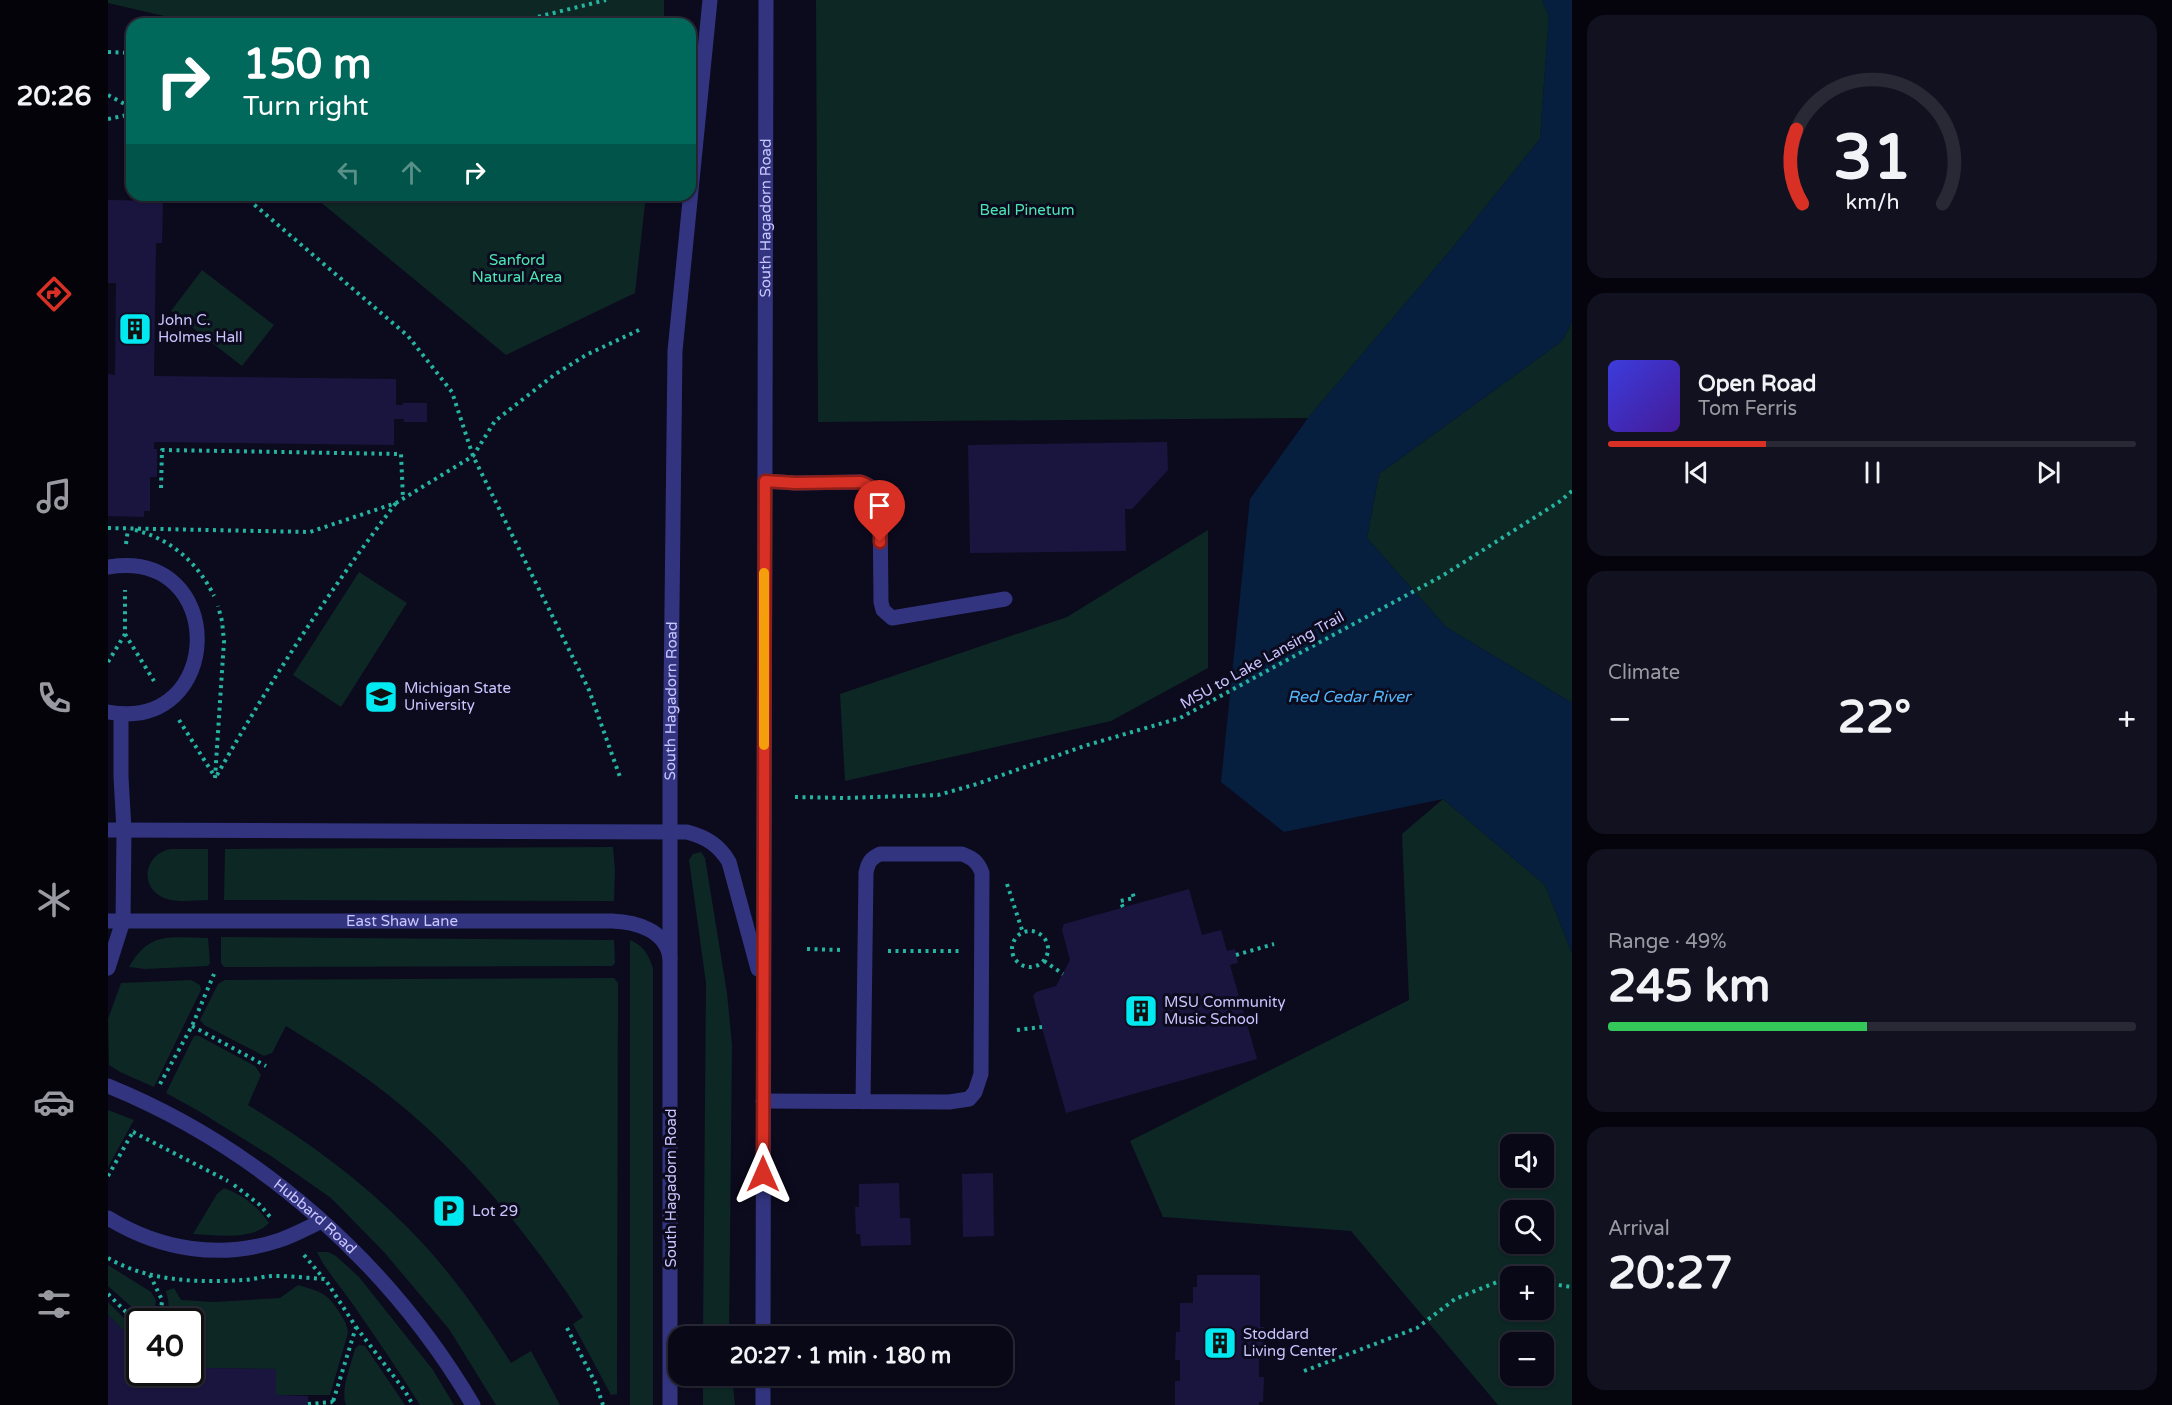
<!DOCTYPE html>
<html lang="en">
<head>
<meta charset="utf-8">
<style>
	body { margin:0; font-family:"Varela Round",sans-serif; background:#12111f; color:#f1f3f6; height:100vh; display:flex; flex-direction:column; font-size:22px; white-space:nowrap }
	* { box-sizing:border-box; margin:0 }
	p { font-size:20px; color:#999aa1 }
	.icon { flex:none; width:33px; height:33px; fill:none; stroke:currentColor; stroke-width:2; stroke-linecap:round; stroke-linejoin:round }
	.map { position:relative; flex:1; overflow:hidden }
	.drawer { display:flex; flex-direction:column; gap:15px; padding:15px; background:#05040c; width:600px }
	.drawer>* { flex:none }
	.top-card { position:absolute; left:18px; top:18px; width:570px; height:183px; border-radius:18px; box-shadow:0 2px 4px #0004,0 0 0 2px #292935; background:#00695c; color:#fff; overflow:hidden }
	.buttons { position:absolute; left:1392px; top:1134px; display:grid; gap:12px }
	.buttons a { display:grid; place-items:center; width:54px; height:54px; border-radius:12px; background:#090816; box-shadow:0 2px 4px #0004,0 0 0 2px #292935; font-size:30px }
	.speed { position:absolute; left:18px; top:1308px; display:flex; gap:12px; font-size:30px; font-weight:700; text-align:center }
	.speed>* { display:grid; place-content:center; width:78px; height:78px; border-radius:50%; background:#090816; box-shadow:0 2px 4px #0004,0 0 0 2px #292935; line-height:1 }
	.speed .limit { border:3px solid #111; border-radius:9px; background:#fff; color:#111 }
	.pin { position:absolute; display:grid; place-items:center; width:51px; height:51px; color:#fff; margin:-62px -26px; border-radius:50% 50% 50% 0; rotate:-45deg; box-shadow:0 0 6px #0007 }
	.pin .icon { rotate:45deg }
	.me { position:absolute; width:66px; margin:-33px; rotate:0deg; stroke-linejoin:round; filter:drop-shadow(0 0 4px #0008) }
	.turn { display:flex; align-items:center; gap:21px; height:126px; padding:0 18px; font-size:27px }
	.turn .icon { width:78px; height:78px; stroke-width:2.5 }
	.turn b { display:block; font-size:42px; line-height:51px }
	.lanes { display:flex; align-items:center; height:57px; padding:0 18px; background:#0003; justify-content:center; gap:30px; direction:ltr }
	.lanes .off { opacity:.35 }
	.big { font-size:45px; font-weight:800; line-height:1.1 }
	.drawer .widget { flex:1; display:flex; flex-direction:column; justify-content:center; gap:9px; min-width:0; padding:0 21px; border-radius:18px; background:#12111f }
	.drawer .dial { align-items:center; gap:0 }
	.dial svg { height:156px; overflow:visible; fill:none; stroke:#292935; stroke-width:7; stroke-linecap:round; text-anchor:middle }
	.dial text { fill:#f1f3f6; stroke:none }
	.song { display:flex; align-items:center; gap:18px }
	.cover { width:72px; height:72px; border-radius:9px; background:linear-gradient(135deg,hsl(240 70% 55%),hsl(260 70% 35%)) }
	.played { height:6px; border-radius:3px; background:linear-gradient(90deg,#d93025 30%,#292935 30%) }
	.keys { display:flex; justify-content:space-around; direction:ltr }
	.heat { display:flex; justify-content:space-between; align-items:center; font-size:33px; direction:ltr }
	.charge { height:9px; border-radius:4px; background:linear-gradient(90deg,#34c759 49%,#292935 0) }
	.trip { position:absolute; left:560px; top:1326px; width:345px; height:60px; border-radius:18px; background:#090816; box-shadow:0 2px 4px #0004,0 0 0 2px #292935; font-weight:800; line-height:60px; text-align:center }
	main { display:flex; flex:1; min-height:0 }
	.dock { display:flex; flex-direction:column; width:108px; justify-content:space-around; align-items:center; background:#040309; color:#999aa1 }
	.dock .icon { width:42px; height:42px }
	.dock .active { color:#d93025 }
	.dock b { font-size:27px; color:#f1f3f6 }
	.map>svg:first-child { display:block }
</style>
</head>
<body>
<main>
<nav class="dock">
<b>20:26</b>
<svg class="icon active" aria-label="directions" viewBox="0 0 24 24"><path d="M12 3l9 9-9 9-9-9zM9 14v-3h6M13 9l2 2-2 2"/></svg>
<svg class="icon" aria-label="music" viewBox="0 0 24 24"><path d="M9 18V5l10-2v13"/><circle cx="6" cy="18" r="3"/><circle cx="16" cy="16" r="3"/></svg>
<svg class="icon" aria-label="phone" viewBox="0 0 24 24"><path d="M5 4h4l2 5-3 2q2 4 5 5l2-3 5 2v4C11 20 4 13 5 4z"/></svg>
<svg class="icon" aria-label="climate" viewBox="0 0 24 24"><path d="M12 3v18M4 7l16 10M4 17L20 7"/></svg>
<svg class="icon" aria-label="car" viewBox="0 0 24 24"><path d="M5 17H2v-5l4-1 3-4h7l3 4 3 1v5h-3M9 17h6M6 11h13"/><circle cx="7" cy="17" r="2"/><circle cx="17" cy="17" r="2"/></svg>
<svg class="icon" aria-label="filters" viewBox="0 0 24 24"><path d="M4 7h16M4 17h16"/><circle cx="9" cy="7" r="2"/><circle cx="15" cy="17" r="2"/></svg>
</nav>
<div class="map">
<svg width="1464" height="1405" viewBox="0 0 1464 1405">
	<rect width="100%" height="100%" fill="#0c0a1d"/>
	<path fill="#0d2724" fill-rule="evenodd" d="M0,0H556V24H71L69,19L0,3Z
		M708,0H1434L1441,16L1432,139L1346,246L1200,418L710,422Z
		M204,195H538L527,293L398,355Z
		M94,270L166,325L134,366L63,311Z
		M1464,322V703L1338,627L1259,538L1271,474L1454,341Z
		M1100,530V668L1003,721L737,781L732,694L959,617Z
		M251,572L299,603L233,707L185,675Z
		M1335,799L1437,885L1464,953V1405H1390L1243,1231L1055,1217L1022,1141L1301,1000L1294,834ZM1402,1144H1436V1178H1402ZM1402,1210H1436V1244H1402ZM1402,1276H1436V1310H1402ZM1402,1342H1436V1376H1402Z
		M505,847L507,870L506,901L116,900L117,849Z
		M62,849H100V900C86,900 65,904 52,896C31,883 38,854 62,849Z
		M593,852L597,858L619,993L624,1045L621,1336H595L598,983L581,860L585,854Z
		M113,937L506,940L507,963L504,966L116,967L113,963Z
		M100,938L102,963L100,966L37,969L21,967C42,930 63,938 100,938Z
		M522,940C536,946 540,954 545,968V1405H522Z
		M506,978L510,983L509,1379V1394L503,1395L465,1324L475,1317C417,1228 349,1145 262,1081C235,1061 207,1044 178,1026L164,1053L156,1056L96,1025L92,1020L110,984L117,980Z
		M83,980L92,985L93,990L46,1087L12,1072L1,1065L0,1019L13,983Z
		M86,1036H91L147,1066L153,1075L140,1105C198,1140 252,1179 300,1228C341,1269 373,1315 403,1363L423,1351L452,1405H388L341,1329L276,1252L223,1198L163,1156L89,1110L58,1093Z
		M0,1110L26,1120L0,1167Z
		M116,1188C135,1195 149,1206 161,1223C144,1241 108,1235 85,1234L109,1194Z
		M209,1252H220L228,1256L251,1277L325,1370L346,1405H312C290,1370 267,1336 244,1303C232,1286 218,1271 209,1252Z
		M0,1265L43,1292L48,1300L46,1312L36,1314L27,1310L0,1286Z
		M190,1285C214,1292 220,1293 233,1315C237,1321 239,1325 240,1333L222,1395H168V1369L96,1368L83,1362L82,1322H55C63,1312 61,1302 58,1291L66,1288L73,1300L106,1302L172,1298Z
		M0,1302L17,1319L31,1328V1341L22,1337L0,1315Z
		M251,1345L257,1346L297,1405H238C232,1390 243,1365 247,1349Z
		M595,1376H624L627,1405H595Z"/>
	<path fill="#071f3e" d="M1434,0H1464V322L1454,341L1271,474L1259,538L1338,627L1464,703V953L1437,885L1335,799L1176,832L1113,782L1142,499L1200,418L1346,246L1432,139L1441,16Z"/>
	<path fill="#1a153f" d="M0,200L55,201L54,243H48L46,376L288,379V405H295V403H319V422H296V419H286V445L46,442V449H49V477H42V511H36V517L0,516V374L7,375L8,283H0Z
		M1059,442L1060,470L1024,509H1017L1018,551L862,553L860,445Z
		M1081,889L1094,935L1113,930L1119,951L1127,949L1130,963L1122,965L1149,1059L958,1113L925,996L928,992L948,986L962,960L954,930L956,924Z
		M885,1173L886,1236L855,1237L854,1174Z
		M791,1183L792,1218H802L803,1245L753,1246L752,1234H748L747,1207H751V1184Z
		M1089,1275H1152V1327H1156V1353H1151V1377H1156L1155,1402H1151V1405H1067V1381H1072V1360H1067L1068,1332H1072V1303H1085V1287H1089Z
		M0,1315L22,1337L32,1341V1372H82V1362L96,1368L168,1369V1395L200,1396V1405H0Z"/>
	<g fill="none" stroke-linecap="round" stroke-linejoin="round">
		<path stroke="#25b4a1" stroke-width="4" stroke-dasharray="3 4.5" stroke-linecap="butt" d="M401,24L498,0
			M0,52L24,53
			M0,95L24,108
			M0,119L24,114
			M135,195L300,336L344,392L365,456L481,690L512,777
			M53,488L54,450L293,454L295,498
			M0,528L202,532L288,503L365,456L387,421L446,375L478,355L531,330
			M27,530C63,539 90,563 106,596
			M18,544L20,529
			M17,634L46,681
			M0,662L17,634V590
			M71,720L107,777
			M109,775C164,678 221,591 288,503
			M107,778L116,641L114,621L110,606
			M687,797L737,798L830,795L869,784L976,746L1072,718L1334,576L1451,502L1464,491
			M899,884L915,933
			M1015,907L1012,901L1026,898L1024,891
			M904 949a18 18 0 1 1 36 0a18 18 0 1 1-36 0Z
			M699,949L734,950
			M780,951H851
			M1128,955L1166,944
			M936,961L955,974
			M84,1026L158,1066
			M909,1030L934,1027
			M52,1084L84,1026L106,974
			M25,1132L120,1181
			M0,1176L26,1130
			M126,1185L152,1205L163,1218
			M196,1255L216,1279
			M0,1258C39,1281 90,1283 134,1280C145,1280 155,1276 166,1276C183,1276 200,1278 217,1279L248,1327L224,1405
			M42,1275L54,1300L53,1313L44,1322
			M1436,1283L1464,1287
			M0,1294L26,1320L33,1322
			M248,1327L297,1391L305,1405
			M459,1328L488,1384L495,1405
			M1196,1371L1309,1328L1347,1299L1399,1278L1402,1279
			M200,1404L224,1402L227,1405"/>
		<g stroke="#32347f" stroke-width="15">
			<path d="M657,481L687,483L753,482C764,486 769,490 772,502L773,602L775,610L784,618L897,599"/>
			<path d="M0,567C121,547 117,734 0,712"/>
			<path d="M0,830L579,832C598,837 611,845 621,862L650,969"/>
			<path id="s1" d="M0,921H504C528,922 558,930 562,958"/>
			<path d="M0,968L15,921L16,830L13,777V714"/>
			<path id="s2" d="M0,1086C152,1148 282,1264 365,1405"/>
			<path d="M655,1101L841,1102L861,1099L867,1092L873,1074L874,873C870,862 865,858 854,854H772C763,858 760,862 758,873L755,1102"/>
			<path d="M0,1218C52,1250 113,1260 172,1240C187,1235 201,1227 214,1221"/>
			<path id="s3" d="M655,1336L658,0"/>
			<path d="M655,1376V1405"/>
			<path id="s4" d="M562,1405V777L567,351L602,0"/>
		</g>
	</g>
	<g fill="none" stroke-linecap="round" stroke-linejoin="round">
		<defs>
			<path id="route" d="M655,1174L657,481L687,483L753,482C779,491 772,519 772,542"/>
		</defs>
		<use href="#route" stroke="#8d1f18" stroke-width="15"/>
		<use href="#route" stroke="#d93025" stroke-width="10"/>
		<path stroke="#f59e0b" stroke-width="10" d="M656,745V573"/>
	</g>
	<defs>
		<symbol id="building-square" viewBox="-11 -11 22 22"><rect x="-9" y="-9" width="18" height="18" rx="4" fill="#00e9f0" stroke="#0c0a1d"/><path d="M-4-6H4V6H1V3H-1V6H-4ZM-2.5-4.3h1.7v1.8h-1.7ZM.8-4.3h1.7v1.8H.8ZM-2.5-1h1.7V.8h-1.7ZM.8-1h1.7V.8H.8Z" fill="#111"/></symbol>
		<symbol id="university-square" viewBox="-11 -11 22 22"><rect x="-9" y="-9" width="18" height="18" rx="4" fill="#00e9f0" stroke="#0c0a1d"/><path d="M0-5L7-2L0 1L-7-2ZM-4 1L0 2.5L4 1V4Q0 6-4 4Z" fill="#111"/></symbol>
		<symbol id="parking-square" viewBox="-11 -11 22 22"><rect x="-9" y="-9" width="18" height="18" rx="4" fill="#00e9f0" stroke="#0c0a1d"/><path d="M-3.5-5.5H1a3.5 3.5 0 0 1 0 7H-1V5.5H-3.5ZM-1-3.4V-.6H.8a1.4 1.4 0 0 0 0-2.8Z" fill="#111"/></symbol>
	</defs>
	<g fill-rule="evenodd">
		<use href="#building-square" x="8" y="310" width="38" height="38"/>
		<use href="#university-square" x="254" y="678" width="38" height="38"/>
		<use href="#building-square" x="1014" y="992" width="38" height="38"/>
		<use href="#parking-square" x="322" y="1192" width="38" height="38"/>
		<use href="#building-square" x="1093" y="1324" width="38" height="38"/>
	</g>
	<g text-anchor="middle" dominant-baseline="central" stroke-width="6" stroke-linejoin="round" paint-order="stroke">
		<g font-size="15" fill="#4be6b4" stroke="#0c0a1d">
			<text x="919" y="210">Beal Pinetum</text>
			<text x="409" y="260">Sanford<tspan x="409" dy="17">Natural Area</tspan></text>
		</g>
		<g font-size="15" fill="#c8c5ff" stroke="#0c0a1d">
			<text stroke="none"><textPath href="#s3" startOffset="1118">South Hagadorn Road</textPath></text>
			<text transform="translate(1154 660) rotate(-29)">MSU to Lake Lansing Trail</text>
			<text stroke="none"><textPath href="#s4" startOffset="704">South Hagadorn Road</textPath></text>
			<text stroke="none"><textPath href="#s1" startOffset="294">East Shaw Lane</textPath></text>
			<text transform="translate(563 1188) rotate(-90)">South Hagadorn Road</text>
			<text stroke="none"><textPath href="#s2" startOffset="246">Hubbard Road</textPath></text>
		</g>
		<g font-size="15" fill="#c8c5ff" stroke="#0c0a1d" text-anchor="start">
			<text x="50" y="320">John C.<tspan x="50" dy="17">Holmes Hall</tspan></text>
			<text x="296" y="688">Michigan State<tspan x="296" dy="17">University</tspan></text>
			<text x="1056" y="1002">MSU Community<tspan x="1056" dy="17">Music School</tspan></text>
			<text x="364" y="1211">Lot 29</text>
			<text x="1135" y="1334">Stoddard<tspan x="1135" dy="17">Living Center</tspan></text>
		</g>
		<g font-size="16" font-style="italic" fill="#53bbff" stroke="#0c0a1d">
			<text x="1241" y="697">Red Cedar River</text>
		</g>
	</g>
</svg>
<div class="buttons">
<a><svg class="icon" aria-label="sound" viewBox="0 0 24 24"><path d="M4 9h4l5-4v14l-5-4H4zM17 9q2 3 0 6"/></svg></a>
<a><svg class="icon" aria-label="search" viewBox="0 0 24 24"><circle cx="10" cy="10" r="6"/><path d="M15 15l6 6"/></svg></a>
<a>+</a>
<a>−</a>
</div>
<div class="speed"><div class="limit">40</div></div>
<div class="pin" style="left:772px;top:542px;background:#d93025"><svg class="icon" aria-label="arrive" viewBox="0 0 24 24"><path d="M6 21V4h12l-3 4 3 4H6"/></svg></div>
<svg class="me" style="left:655px;top:1174px" viewBox="-20 -20 40 40"><path d="M0-17L14 15 0 8-14 15z" fill="#d93025" stroke="#fff" stroke-width="4"/></svg>
<div class="trip">20:27 · 1 min · 180 m</div>
<div class="top-card">
<div class="turn"><svg class="icon" aria-label="right" viewBox="0 0 24 24"><path d="M7 20v-9h11M14 6l5 5-5 5"/></svg><div><b>150 m</b>Turn right</div></div>
<div class="lanes"><svg class="icon off" aria-label="left" viewBox="0 0 24 24"><path d="M17 20v-9H6M10 6l-5 5 5 5"/></svg><svg class="icon off" aria-label="ahead" viewBox="0 0 24 24"><path d="M12 20V5M6 11l6-6 6 6"/></svg><svg class="icon" aria-label="right" viewBox="0 0 24 24"><path d="M7 20v-9h11M14 6l5 5-5 5"/></svg></div>
</div>
</div>
<section class="drawer">
<div class="widget dial"><svg viewBox="0 0 100 80">
<path d="M14 69A42 42 0 1 1 86 69"/>
<path d="M14 69A42 42 0 0 1 11 31" stroke="#d93025"/>
<text x="50" y="56" font-size="32" font-weight="700">31</text>
<text x="50" y="72" font-size="11">km/h</text>
</svg></div>
<div class="widget">
<div class="song"><i class="cover"></i><div><b>Open Road</b><p>Tom Ferris</p></div></div>
<div class="played"></div>
<div class="keys"><svg class="icon" aria-label="previous" viewBox="0 0 24 24"><path d="M18 5L8 12l10 7zM5 5v14"/></svg><svg class="icon" aria-label="pause" viewBox="0 0 24 24"><path d="M8 5v14M16 5v14"/></svg><svg class="icon" aria-label="next" viewBox="0 0 24 24"><path d="M6 5l10 7-10 7zM19 5v14"/></svg></div>
</div>
<div class="widget"><p>Climate</p>
<div class="heat"><a>−</a><b class="big">22°</b><a>+</a></div>
</div>
<div class="widget"><p>Range · 49%</p><b class="big">245 km</b><div class="charge"></div></div>
<div class="widget"><p>Arrival</p><b class="big">20:27</b></div>
</section>
</main>
</body>
</html>
